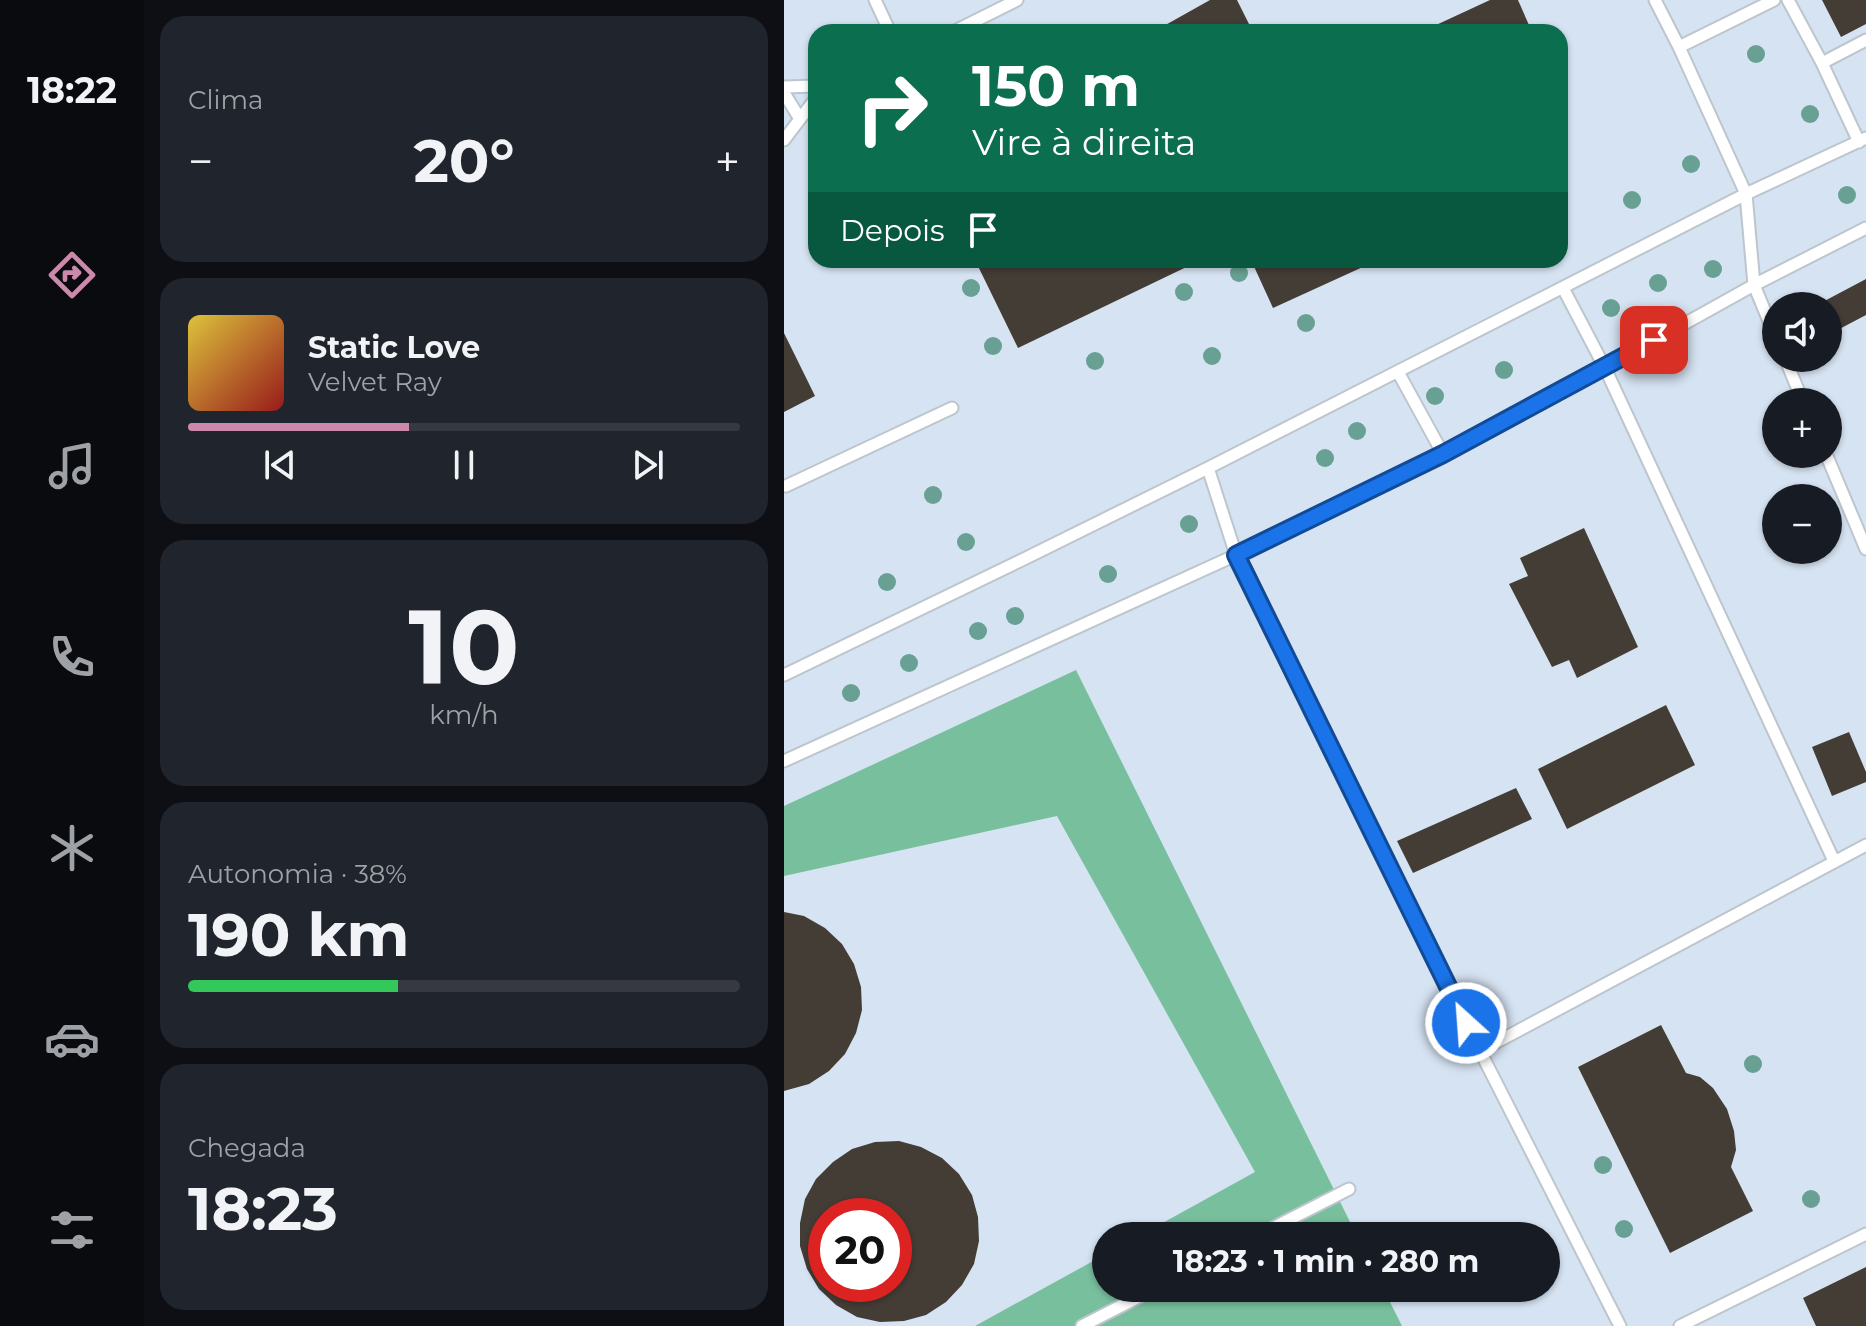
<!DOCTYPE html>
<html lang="pt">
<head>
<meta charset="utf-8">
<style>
	body { margin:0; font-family:Montserrat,sans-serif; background:#20242c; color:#f1f3f6; height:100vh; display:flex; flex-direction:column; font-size:30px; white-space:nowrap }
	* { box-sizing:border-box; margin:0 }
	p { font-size:26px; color:#9ea1a6 }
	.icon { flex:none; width:44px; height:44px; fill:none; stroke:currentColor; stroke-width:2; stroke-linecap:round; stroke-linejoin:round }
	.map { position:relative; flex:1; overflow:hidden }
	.drawer { display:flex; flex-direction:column; gap:16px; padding:16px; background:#0d0f14; width:640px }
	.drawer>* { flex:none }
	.guide { position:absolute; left:24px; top:24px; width:760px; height:244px; border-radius:24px; box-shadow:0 2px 6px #0004; background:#0b6e4f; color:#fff; overflow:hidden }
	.fabs { position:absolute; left:978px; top:292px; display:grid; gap:16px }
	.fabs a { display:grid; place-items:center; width:80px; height:80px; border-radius:50%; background:#171b24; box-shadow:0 2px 6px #0004; font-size:40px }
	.speed { position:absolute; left:24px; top:1198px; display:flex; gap:16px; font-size:40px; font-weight:700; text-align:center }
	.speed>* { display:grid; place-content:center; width:104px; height:104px; border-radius:50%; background:#171b24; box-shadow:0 2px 6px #0004; line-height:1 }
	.speed .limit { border:12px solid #d22; background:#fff; color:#111 }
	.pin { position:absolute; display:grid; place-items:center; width:68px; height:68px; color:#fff; margin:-34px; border-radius:16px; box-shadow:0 4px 12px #0006 }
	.me { position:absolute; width:88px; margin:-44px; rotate:334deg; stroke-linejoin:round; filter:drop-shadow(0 0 6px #0008) }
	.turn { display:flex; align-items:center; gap:28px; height:168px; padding:0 32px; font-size:36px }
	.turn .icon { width:104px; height:104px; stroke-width:2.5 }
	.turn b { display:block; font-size:56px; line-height:68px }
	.then { display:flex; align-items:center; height:76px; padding:0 32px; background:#0003; gap:16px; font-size:30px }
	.big { font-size:60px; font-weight:700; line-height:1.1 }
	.drawer .card { flex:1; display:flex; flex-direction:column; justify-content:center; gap:12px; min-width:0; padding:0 28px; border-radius:24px; background:#20242c }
	.drawer .dial { align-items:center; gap:0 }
	.dial b { font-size:104px; line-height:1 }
	.song { display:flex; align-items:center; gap:24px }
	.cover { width:96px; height:96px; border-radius:12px; background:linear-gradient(135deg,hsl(50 70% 55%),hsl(0 70% 35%)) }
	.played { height:8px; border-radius:4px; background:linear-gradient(90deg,#cc89ab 40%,#363941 40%) }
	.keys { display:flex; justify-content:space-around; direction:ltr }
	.heat { display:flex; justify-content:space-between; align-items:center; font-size:44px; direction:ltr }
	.charge { height:12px; border-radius:6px; background:linear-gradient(90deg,#34c759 38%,#363941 0) }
	.trip { position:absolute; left:308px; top:1222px; width:468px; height:80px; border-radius:40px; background:#171b24; box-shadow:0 2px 6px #0004; font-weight:700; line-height:80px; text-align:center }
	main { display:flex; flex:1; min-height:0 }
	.tab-bar { display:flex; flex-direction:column; width:144px; justify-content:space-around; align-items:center; background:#090b0e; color:#9ea1a6 }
	.tab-bar .icon { width:56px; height:56px }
	.tab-bar .selected { color:#cc89ab }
	.tab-bar b { font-size:36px; color:#f1f3f6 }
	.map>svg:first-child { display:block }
</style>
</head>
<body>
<main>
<nav class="tab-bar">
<b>18:22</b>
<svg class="icon selected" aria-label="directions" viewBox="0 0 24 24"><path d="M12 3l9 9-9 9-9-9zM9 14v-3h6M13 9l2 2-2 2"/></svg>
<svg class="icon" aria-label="music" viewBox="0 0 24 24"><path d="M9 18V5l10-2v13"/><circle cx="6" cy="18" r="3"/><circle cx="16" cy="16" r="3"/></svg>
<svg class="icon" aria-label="phone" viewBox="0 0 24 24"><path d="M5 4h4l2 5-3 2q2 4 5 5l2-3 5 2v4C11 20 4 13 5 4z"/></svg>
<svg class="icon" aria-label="climate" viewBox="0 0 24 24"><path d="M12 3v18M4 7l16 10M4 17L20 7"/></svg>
<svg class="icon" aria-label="car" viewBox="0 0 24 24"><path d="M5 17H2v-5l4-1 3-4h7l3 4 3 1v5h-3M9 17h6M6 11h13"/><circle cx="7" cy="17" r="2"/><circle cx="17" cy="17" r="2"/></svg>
<svg class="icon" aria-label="filters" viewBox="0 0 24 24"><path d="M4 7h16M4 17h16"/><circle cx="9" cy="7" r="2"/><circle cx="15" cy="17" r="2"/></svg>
</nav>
<section class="drawer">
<div class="card"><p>Clima</p>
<div class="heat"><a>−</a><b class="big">20°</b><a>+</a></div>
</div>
<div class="card">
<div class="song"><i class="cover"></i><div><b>Static Love</b><p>Velvet Ray</p></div></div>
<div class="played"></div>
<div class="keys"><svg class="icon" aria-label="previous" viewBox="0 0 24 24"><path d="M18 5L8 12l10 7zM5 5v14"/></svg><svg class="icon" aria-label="pause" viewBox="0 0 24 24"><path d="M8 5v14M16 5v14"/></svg><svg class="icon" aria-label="next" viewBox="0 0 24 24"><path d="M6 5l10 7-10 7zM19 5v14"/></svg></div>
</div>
<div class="card dial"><b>10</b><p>km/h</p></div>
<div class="card"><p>Autonomia · 38%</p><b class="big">190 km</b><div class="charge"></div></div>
<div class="card"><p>Chegada</p><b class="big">18:23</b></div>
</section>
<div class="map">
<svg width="1082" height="1326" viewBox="0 0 1082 1326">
	<rect width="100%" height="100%" fill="#e5ecf5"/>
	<path fill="#d6e3f2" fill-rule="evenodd" d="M0,0H1082V1326H0ZM32,32H776V260H32ZM992,306H1044V358H992ZM992,402H1044V454H992ZM992,498H1044V550H992ZM42,1216H110V1284H42ZM322,1236H762V1288H322Z"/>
	<path fill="#78bf9e" d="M292,670L573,1236H355L471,1172L273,816L0,876V806Z
		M322,1254V1288H599L618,1326H191Z"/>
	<path fill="#443d36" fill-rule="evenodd" d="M426,0H453L469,32H369Z
		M706,0H734L748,32H637Z
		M1038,0H1082V24L1057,37Z
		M191,260H417L234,348Z
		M467,260H578L581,266L489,308Z
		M1082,279V315L1044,335V306H1031Z
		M0,333L31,396L0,412Z
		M800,528L854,647L793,678L785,660L768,667L725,584L744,576L736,558Z
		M882,705L911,765L783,829L754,769Z
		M1065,732L1082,772V782L1048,796L1028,747Z
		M732,788L748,819L629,873L613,841Z
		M0,912L20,916L41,928L58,944L70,964L77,987L78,1010L72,1033L61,1054L45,1071L25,1084L0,1091Z
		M877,1025L902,1073L916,1077L929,1088L943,1109L950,1131L952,1150L947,1167L969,1211L886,1253L794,1067Z
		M115,1141L137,1147L158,1158L175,1174L188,1195L194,1217L195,1241L190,1264L178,1285L162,1302L142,1315L120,1321L96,1322L73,1317L52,1305L35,1289L23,1269L16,1246V1223L21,1199L32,1179L49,1162L68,1149L91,1142ZM42,1216H110V1284H42Z
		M1082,1267V1326H1032L1019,1298Z"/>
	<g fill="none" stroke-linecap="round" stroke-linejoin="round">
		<defs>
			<path id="lane" d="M91,0L106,32
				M871,0L895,47L962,194L970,285L992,338
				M1004,0L1038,63L1075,142
				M169,32L233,0
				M895,47L990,0
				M1038,63L1082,40
				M0,87L32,86
				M0,93L16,119
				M0,140L32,98
				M779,288L821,368L1050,861
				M1001,358L1019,402
				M614,372L659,454
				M1042,454L1082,549
				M424,468L452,555L696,1051L836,1326
				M2,486L168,408
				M0,675L246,556L424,468L962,194L1082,138
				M0,761L452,555L659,454L821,368L970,285L1082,228
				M696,1051L1082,845
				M473,1236L565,1189
				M298,1326L372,1288
				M896,1326L1082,1234"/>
		</defs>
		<use href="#lane" stroke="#bdc5cd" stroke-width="15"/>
		<use href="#lane" stroke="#fff" stroke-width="11"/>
	</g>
	<g fill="#68a093">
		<circle cx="972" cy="54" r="9"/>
		<circle cx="1026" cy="114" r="9"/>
		<circle cx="907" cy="164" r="9"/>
		<circle cx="1063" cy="195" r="9"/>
		<circle cx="848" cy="200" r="9"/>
		<circle cx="929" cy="269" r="9"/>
		<circle cx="455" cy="273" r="9"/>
		<circle cx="874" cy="283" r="9"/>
		<circle cx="187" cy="288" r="9"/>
		<circle cx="400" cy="292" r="9"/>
		<circle cx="827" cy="308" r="9"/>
		<circle cx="522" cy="323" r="9"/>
		<circle cx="209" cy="346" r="9"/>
		<circle cx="428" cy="356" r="9"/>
		<circle cx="311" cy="361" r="9"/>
		<circle cx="720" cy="370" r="9"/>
		<circle cx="651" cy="396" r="9"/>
		<circle cx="573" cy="431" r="9"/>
		<circle cx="541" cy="458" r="9"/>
		<circle cx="149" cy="495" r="9"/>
		<circle cx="405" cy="524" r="9"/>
		<circle cx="182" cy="542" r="9"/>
		<circle cx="324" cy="574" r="9"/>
		<circle cx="103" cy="582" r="9"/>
		<circle cx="231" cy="616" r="9"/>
		<circle cx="194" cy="631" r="9"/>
		<circle cx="125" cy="663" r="9"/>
		<circle cx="67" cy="693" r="9"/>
		<circle cx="969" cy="1064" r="9"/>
		<circle cx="819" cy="1165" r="9"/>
		<circle cx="1027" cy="1199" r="9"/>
		<circle cx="840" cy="1229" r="9"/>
	</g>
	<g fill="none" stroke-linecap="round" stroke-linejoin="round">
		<defs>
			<path id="route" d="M682,1023L452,555L659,454L870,340"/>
		</defs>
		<use href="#route" stroke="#114b97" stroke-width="20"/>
		<use href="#route" stroke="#1a73e8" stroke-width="14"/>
	</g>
</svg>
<div class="fabs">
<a><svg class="icon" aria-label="sound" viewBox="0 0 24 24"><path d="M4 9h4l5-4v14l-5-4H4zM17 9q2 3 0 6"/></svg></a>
<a>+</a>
<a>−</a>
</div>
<div class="speed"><div class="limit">20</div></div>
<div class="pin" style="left:870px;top:340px;background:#d93025"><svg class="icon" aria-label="arrive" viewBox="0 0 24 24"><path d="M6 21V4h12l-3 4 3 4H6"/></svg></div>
<svg class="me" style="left:682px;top:1023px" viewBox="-20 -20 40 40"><circle r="17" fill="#1a73e8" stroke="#fff" stroke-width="3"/><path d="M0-11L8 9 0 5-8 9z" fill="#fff"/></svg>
<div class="trip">18:23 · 1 min · 280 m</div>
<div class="guide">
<div class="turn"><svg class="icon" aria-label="right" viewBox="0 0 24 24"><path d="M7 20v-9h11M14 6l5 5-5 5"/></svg><div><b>150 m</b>Vire à direita</div></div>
<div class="then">Depois<svg class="icon" aria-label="arrive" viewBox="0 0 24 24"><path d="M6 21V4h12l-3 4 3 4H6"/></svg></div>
</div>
</div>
</main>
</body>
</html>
